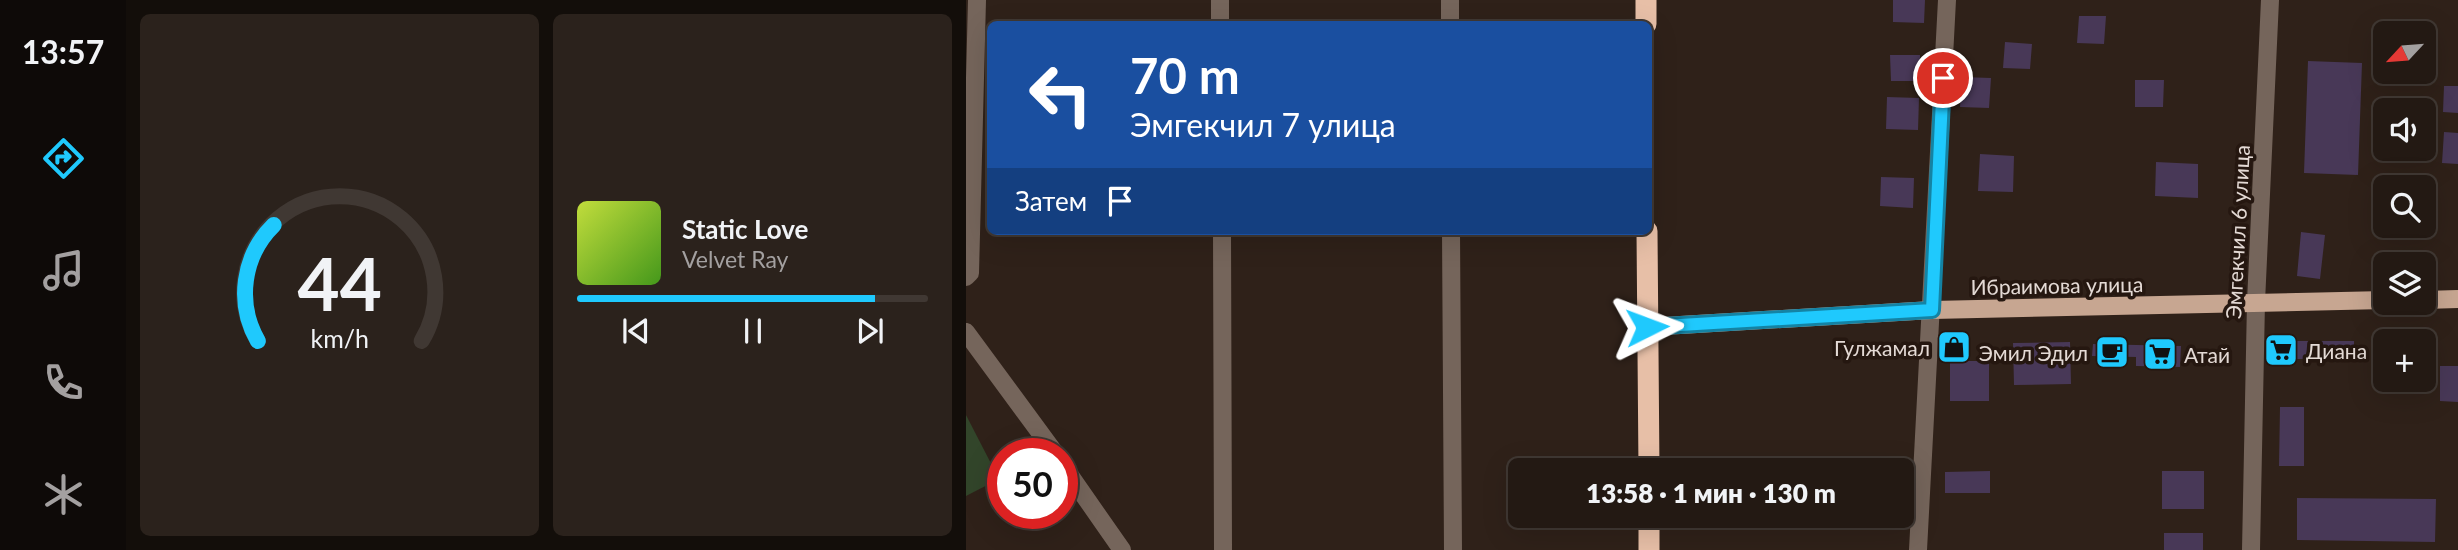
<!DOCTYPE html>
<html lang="ru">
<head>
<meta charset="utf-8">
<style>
	body { margin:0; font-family:Lato,sans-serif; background:#2b221c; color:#f1f3f6; height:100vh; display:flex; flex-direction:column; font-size:26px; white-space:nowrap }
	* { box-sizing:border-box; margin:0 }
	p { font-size:23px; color:#a3a0a0 }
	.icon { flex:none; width:38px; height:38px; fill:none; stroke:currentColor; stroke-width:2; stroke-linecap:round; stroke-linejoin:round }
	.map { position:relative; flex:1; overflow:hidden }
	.drawer { display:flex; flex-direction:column; gap:14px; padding:14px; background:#130e0a; width:840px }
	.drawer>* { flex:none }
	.top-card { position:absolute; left:21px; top:21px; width:665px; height:214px; border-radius:10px; box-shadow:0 7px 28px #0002,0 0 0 2px #403833; background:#1a4fa0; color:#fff; overflow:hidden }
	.needle { width:46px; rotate:244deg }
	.fabs { position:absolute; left:1407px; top:21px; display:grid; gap:14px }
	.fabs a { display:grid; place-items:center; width:63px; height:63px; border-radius:10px; background:#231913; box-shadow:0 7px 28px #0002,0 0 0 2px #403833; font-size:35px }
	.speed { position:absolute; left:21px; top:438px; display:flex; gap:14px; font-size:35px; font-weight:700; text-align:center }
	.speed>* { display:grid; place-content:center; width:91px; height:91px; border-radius:50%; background:#231913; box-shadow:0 7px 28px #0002,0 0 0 2px #403833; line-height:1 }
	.speed .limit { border:10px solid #d22; background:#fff; color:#111 }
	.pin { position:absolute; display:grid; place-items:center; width:60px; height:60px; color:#fff; margin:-30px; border:4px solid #fff; border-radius:50%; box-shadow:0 2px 7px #0007 }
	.me { position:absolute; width:77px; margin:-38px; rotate:87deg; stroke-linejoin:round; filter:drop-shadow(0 0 5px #0008) }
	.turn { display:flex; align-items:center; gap:24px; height:147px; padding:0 28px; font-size:32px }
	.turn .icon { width:91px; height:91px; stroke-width:2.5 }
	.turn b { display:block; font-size:49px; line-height:60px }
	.then { display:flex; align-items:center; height:66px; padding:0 28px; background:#0003; gap:14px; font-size:26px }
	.drawer .tile { flex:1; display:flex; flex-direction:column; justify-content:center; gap:10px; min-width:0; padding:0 24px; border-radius:10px; background:#2b221c }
	.drawer .dial { align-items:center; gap:0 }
	.dial svg { height:182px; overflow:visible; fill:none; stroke:#403833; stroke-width:7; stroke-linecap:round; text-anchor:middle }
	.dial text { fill:#f1f3f6; stroke:none }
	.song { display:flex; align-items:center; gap:21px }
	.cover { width:84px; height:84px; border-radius:10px; background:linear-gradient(135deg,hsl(70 70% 55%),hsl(100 70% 35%)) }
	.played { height:7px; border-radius:4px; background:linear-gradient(90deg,#1fc9fd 85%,#403833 85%) }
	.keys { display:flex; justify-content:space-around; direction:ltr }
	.drawer .tiles { flex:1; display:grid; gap:14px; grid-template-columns:repeat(2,1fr) }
	.trip { position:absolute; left:542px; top:458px; width:406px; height:70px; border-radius:10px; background:#231913; box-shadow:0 7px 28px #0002,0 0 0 2px #403833; font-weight:800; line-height:70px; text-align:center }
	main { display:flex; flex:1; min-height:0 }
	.dock { display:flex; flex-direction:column; width:126px; justify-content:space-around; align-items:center; background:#0e0a08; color:#a3a0a0 }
	.dock .icon { width:49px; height:49px }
	.dock .active { color:#1fc9fd }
	.dock b { font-size:32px; color:#f1f3f6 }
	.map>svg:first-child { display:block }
</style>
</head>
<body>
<main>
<nav class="dock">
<b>13:57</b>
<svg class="icon active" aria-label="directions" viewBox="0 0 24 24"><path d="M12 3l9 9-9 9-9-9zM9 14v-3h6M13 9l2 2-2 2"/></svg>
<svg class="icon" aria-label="music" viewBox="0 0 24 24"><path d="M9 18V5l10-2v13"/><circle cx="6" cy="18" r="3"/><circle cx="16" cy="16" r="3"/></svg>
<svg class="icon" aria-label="phone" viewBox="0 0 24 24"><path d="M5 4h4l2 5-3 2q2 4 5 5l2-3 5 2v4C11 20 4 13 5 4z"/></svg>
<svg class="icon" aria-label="climate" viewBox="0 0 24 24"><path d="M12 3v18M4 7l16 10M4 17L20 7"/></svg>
</nav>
<section class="drawer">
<div class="tiles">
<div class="tile dial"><svg viewBox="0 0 100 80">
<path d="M14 69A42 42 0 1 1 86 69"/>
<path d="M14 69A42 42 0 0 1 21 18" stroke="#1fc9fd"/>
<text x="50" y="56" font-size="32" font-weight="700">44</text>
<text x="50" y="72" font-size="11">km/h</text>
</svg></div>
<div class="tile">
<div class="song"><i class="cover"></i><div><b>Static Love</b><p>Velvet Ray</p></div></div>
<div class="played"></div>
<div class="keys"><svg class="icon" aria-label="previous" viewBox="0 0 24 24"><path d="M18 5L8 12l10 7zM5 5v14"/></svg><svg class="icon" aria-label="pause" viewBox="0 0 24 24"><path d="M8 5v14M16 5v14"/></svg><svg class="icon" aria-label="next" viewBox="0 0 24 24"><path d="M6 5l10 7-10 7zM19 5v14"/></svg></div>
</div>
</div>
</section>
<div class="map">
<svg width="1492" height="550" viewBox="0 0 1492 550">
	<rect width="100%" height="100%" fill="#2f2119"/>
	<path fill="#32452a" d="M0,415L33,479L0,496Z"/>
	<path fill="#483857" d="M927,0H959L958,23L927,22Z
		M1113,16H1140L1138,44L1111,43Z
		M1039,42L1066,44L1064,69L1037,68Z
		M924,55H954V81H925Z
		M1342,61L1396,63L1392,175L1338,173Z
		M996,77L1025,78L1023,108L994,107Z
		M1169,80H1198L1197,107H1169Z
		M1478,86H1492V113L1477,112Z
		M921,97L953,98L952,130L920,129Z
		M1478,132L1492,133V164L1476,163Z
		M1014,154L1048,156L1047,192L1012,191Z
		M1190,162L1232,164V198L1189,196Z
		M915,177L948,178L947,208L914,206Z
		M1432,180L1468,182L1467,210L1458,209V187H1431Z
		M1335,232L1359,235L1354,279L1331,276Z
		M1301,341H1388V359H1301Z
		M1104,342L1105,384L1048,385L1047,343Z
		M1127,344L1215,346L1214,367L1170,366V357L1126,356Z
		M984,361H1023V401H984Z
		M1474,366H1492V402L1474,401Z
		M1409,368H1419V380H1442V387H1409Z
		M1314,407H1338V466H1313Z
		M1024,471V493H979V472Z
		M1196,471H1238V509H1196Z
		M1331,498L1470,499L1469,542L1331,540Z
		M1198,533H1237V550H1198Z"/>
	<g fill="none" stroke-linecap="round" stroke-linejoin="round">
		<path stroke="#75655b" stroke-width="18" d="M254,0V24
			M484,0V24
			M256,231L257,550
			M485,231L487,550
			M0,277L4,273L11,0
			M0,332L89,453
			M96,464L156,550
			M952,550L981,0
			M1285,550L1290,302L1304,0"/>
		<path stroke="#c7a691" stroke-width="18" d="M1458,300L1492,299
			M681,327L966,310L1419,300"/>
		<path stroke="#e7bfa7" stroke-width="21" d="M680,0V24
			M681,231L683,471
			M683,516V550"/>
	</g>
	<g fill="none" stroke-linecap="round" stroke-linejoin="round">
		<defs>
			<path id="route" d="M681,327L966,310L977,78"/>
		</defs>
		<use href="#route" stroke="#1483a4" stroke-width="18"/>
		<use href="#route" stroke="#1fc9fd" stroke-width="12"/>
	</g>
	<defs>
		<symbol id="shop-square" viewBox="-11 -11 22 22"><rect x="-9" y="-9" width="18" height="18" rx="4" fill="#1fc9fd" stroke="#251710"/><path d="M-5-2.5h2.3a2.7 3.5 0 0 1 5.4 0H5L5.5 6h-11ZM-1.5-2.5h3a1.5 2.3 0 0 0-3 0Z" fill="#111"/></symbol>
		<symbol id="supermarket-square" viewBox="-11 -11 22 22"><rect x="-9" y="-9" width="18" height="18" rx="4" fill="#1fc9fd" stroke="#251710"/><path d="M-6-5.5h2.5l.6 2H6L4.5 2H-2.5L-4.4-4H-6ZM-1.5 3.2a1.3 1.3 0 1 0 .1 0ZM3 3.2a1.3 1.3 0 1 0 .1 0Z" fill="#111"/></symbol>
		<symbol id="cafe-square" viewBox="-11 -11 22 22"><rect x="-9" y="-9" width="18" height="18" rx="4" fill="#1fc9fd" stroke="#251710"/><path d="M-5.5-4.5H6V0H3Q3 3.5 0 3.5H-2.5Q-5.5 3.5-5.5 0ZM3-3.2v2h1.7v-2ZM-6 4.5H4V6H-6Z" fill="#111"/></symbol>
	</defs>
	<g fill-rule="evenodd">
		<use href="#shop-square" x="969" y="328" width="38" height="38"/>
		<use href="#supermarket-square" x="1296" y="331" width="38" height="38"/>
		<use href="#cafe-square" x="1127" y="333" width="38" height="38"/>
		<use href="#supermarket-square" x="1175" y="335" width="38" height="38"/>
	</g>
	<g text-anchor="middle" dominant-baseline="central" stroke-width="7" stroke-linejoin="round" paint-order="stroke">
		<g font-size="21" fill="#e4dad5" stroke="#251710">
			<text transform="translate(1271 232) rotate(-87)">Эмгекчил 6 улица</text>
			<text transform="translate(1091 285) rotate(-1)">Ибраимова улица</text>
		</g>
		<g font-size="21" fill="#e4dad5" stroke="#251710" text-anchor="end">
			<text x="964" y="347">Гулжамал</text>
			<text x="1340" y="350" text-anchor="start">Диана</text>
			<text x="1122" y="352">Эмил Эдил</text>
			<text x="1218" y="354" text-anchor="start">Атай</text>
		</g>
	</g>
</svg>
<div class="fabs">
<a><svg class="needle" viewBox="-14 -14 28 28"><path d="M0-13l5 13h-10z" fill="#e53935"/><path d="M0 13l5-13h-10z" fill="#a3a0a0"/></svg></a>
<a><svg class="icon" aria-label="sound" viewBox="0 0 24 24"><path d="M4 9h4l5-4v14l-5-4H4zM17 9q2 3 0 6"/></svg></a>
<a><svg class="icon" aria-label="search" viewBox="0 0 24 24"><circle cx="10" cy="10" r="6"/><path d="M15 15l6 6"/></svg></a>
<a><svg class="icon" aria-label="layers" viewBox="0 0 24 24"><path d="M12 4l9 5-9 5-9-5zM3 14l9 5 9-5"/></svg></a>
<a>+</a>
</div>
<div class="speed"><div class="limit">50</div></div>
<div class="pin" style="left:977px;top:78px;background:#d93025"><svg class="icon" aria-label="arrive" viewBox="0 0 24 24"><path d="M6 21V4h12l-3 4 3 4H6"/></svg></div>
<svg class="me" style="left:681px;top:327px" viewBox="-20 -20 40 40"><path d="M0-17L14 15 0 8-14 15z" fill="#1fc9fd" stroke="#fff" stroke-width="4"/></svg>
<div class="trip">13:58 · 1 мин · 130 m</div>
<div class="top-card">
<div class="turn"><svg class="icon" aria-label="left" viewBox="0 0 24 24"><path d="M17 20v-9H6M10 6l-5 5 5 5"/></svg><div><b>70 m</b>Эмгекчил 7 улица</div></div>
<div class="then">Затем<svg class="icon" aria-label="arrive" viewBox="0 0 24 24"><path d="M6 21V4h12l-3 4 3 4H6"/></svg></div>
</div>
</div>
</main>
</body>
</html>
